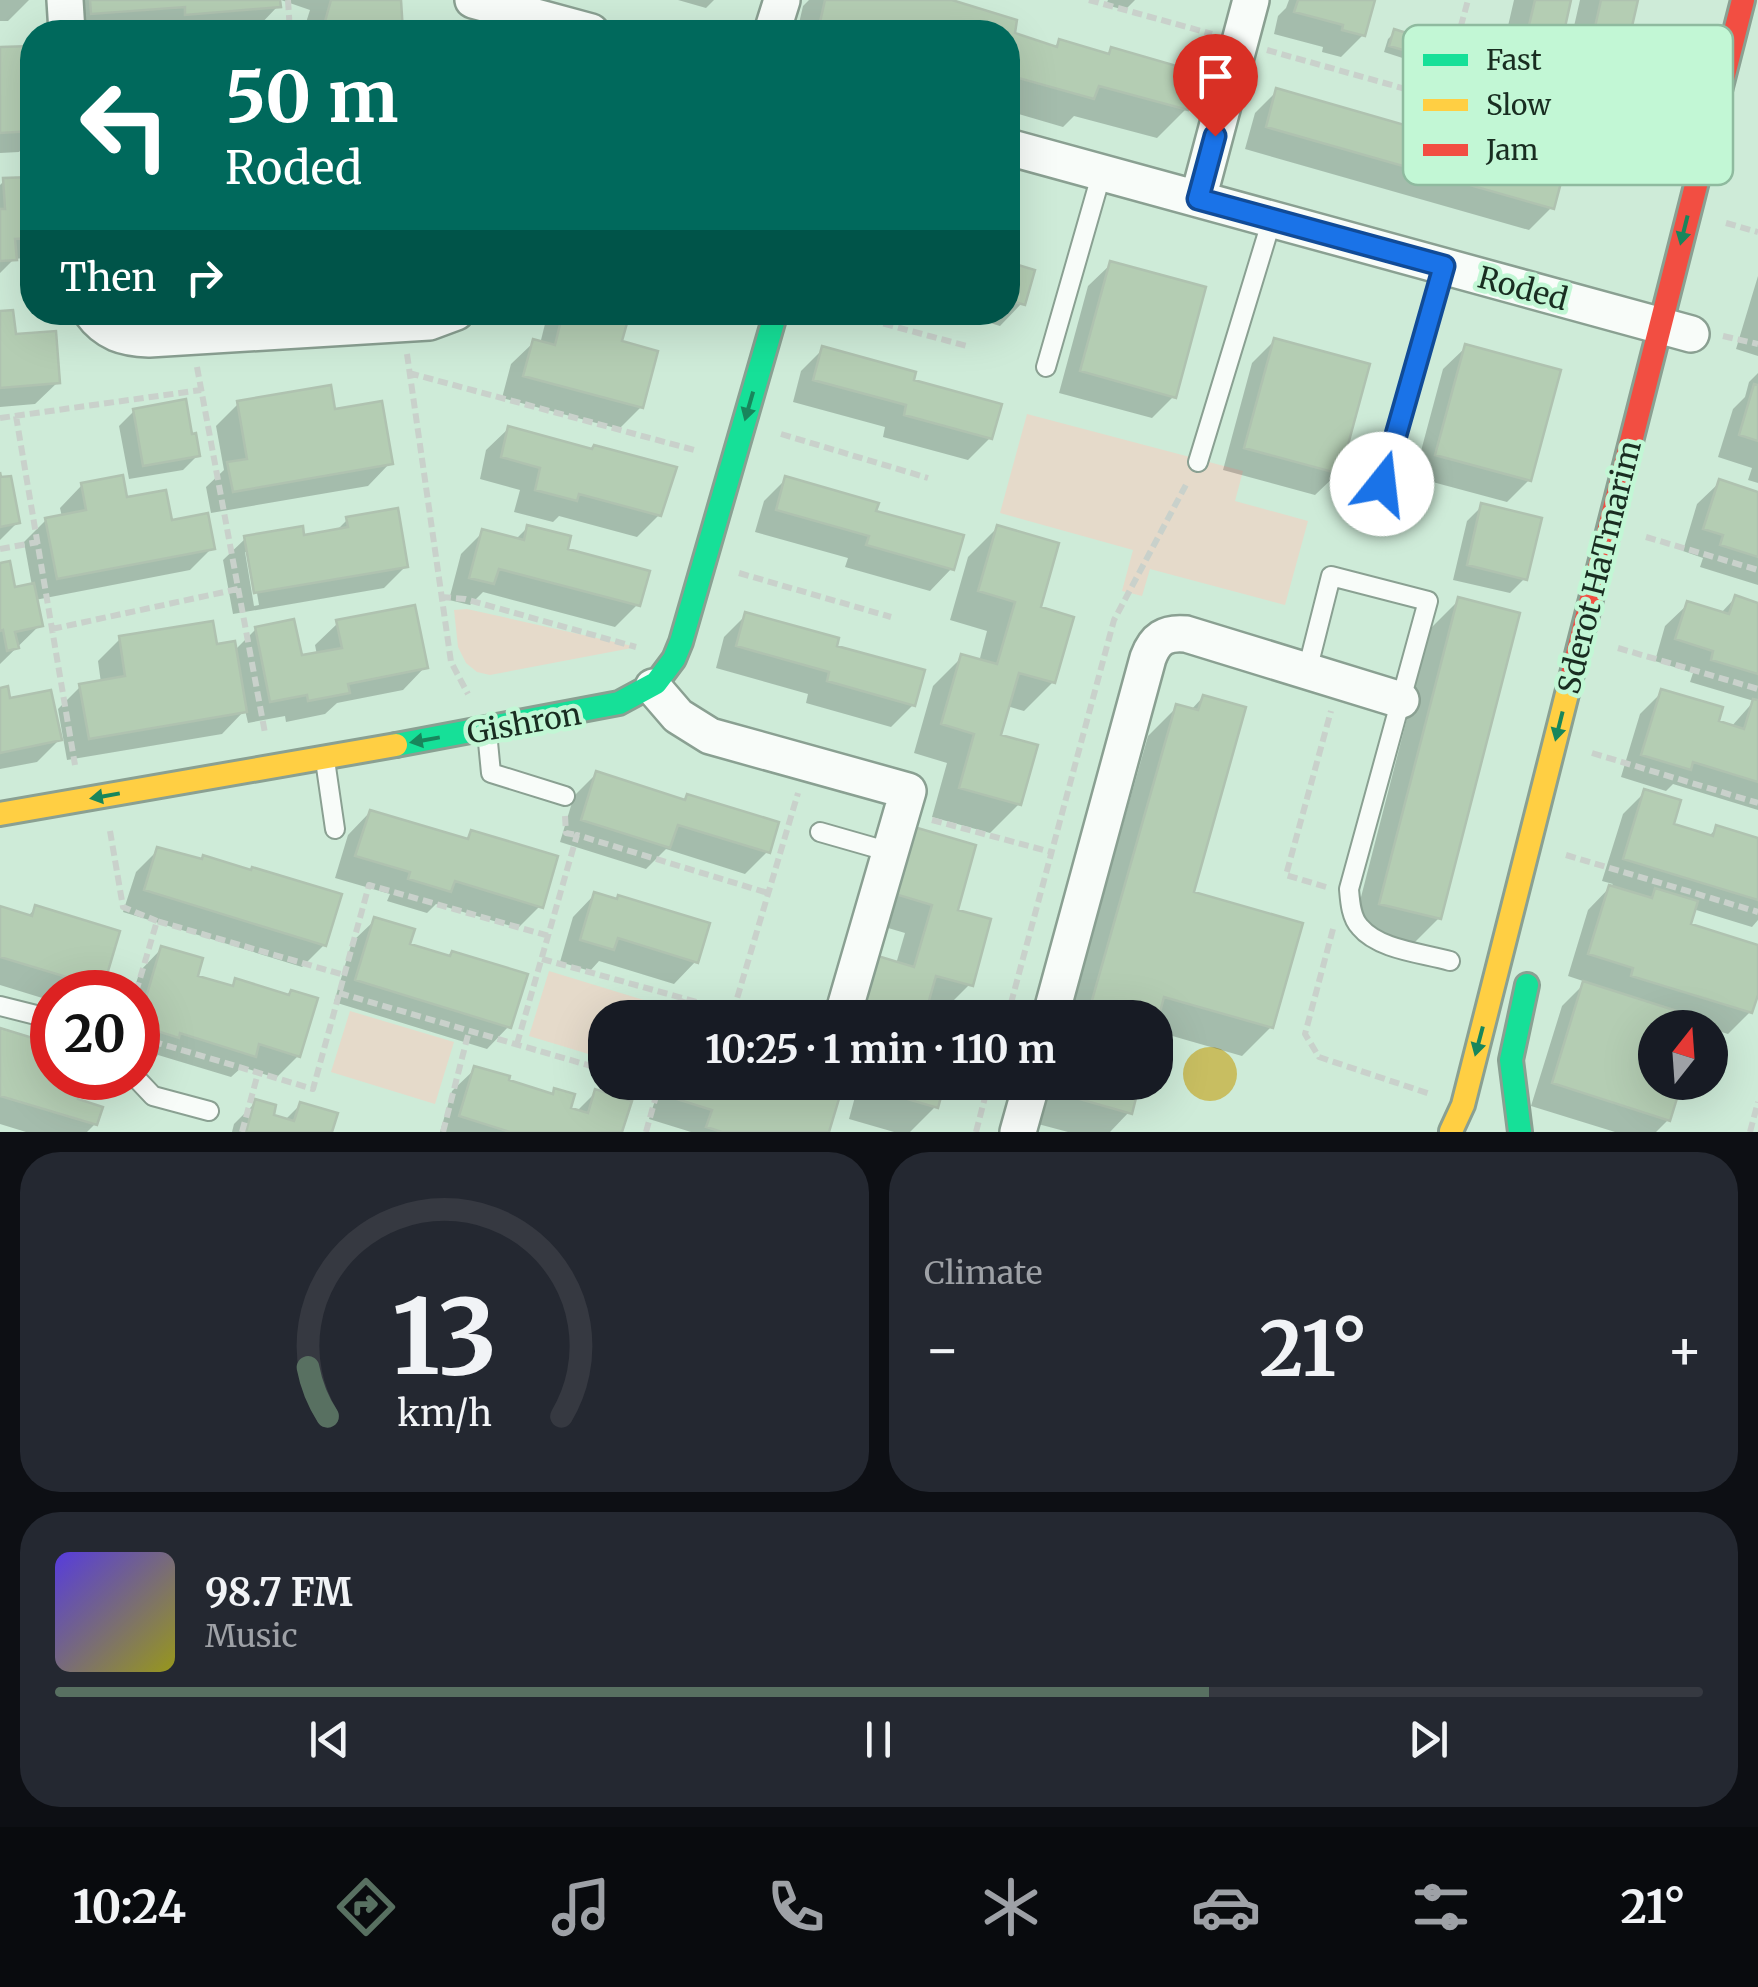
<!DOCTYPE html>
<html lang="en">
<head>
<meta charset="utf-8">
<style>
	body { margin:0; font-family:Merriweather,serif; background:#242831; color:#f1f3f6; height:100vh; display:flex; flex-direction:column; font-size:38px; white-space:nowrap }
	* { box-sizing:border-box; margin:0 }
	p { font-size:32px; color:#9ea1a6 }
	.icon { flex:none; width:55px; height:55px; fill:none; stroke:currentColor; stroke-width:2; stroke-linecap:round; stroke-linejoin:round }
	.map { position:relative; height:1132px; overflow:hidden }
	.panel { display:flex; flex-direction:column; gap:20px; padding:20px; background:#0d0f14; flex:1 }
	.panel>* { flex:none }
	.hud { position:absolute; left:20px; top:20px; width:1000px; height:305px; border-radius:40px; box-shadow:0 10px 40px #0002; background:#00695c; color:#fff; overflow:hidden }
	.needle { width:65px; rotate:17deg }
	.buttons { position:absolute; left:1638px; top:1010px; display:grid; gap:20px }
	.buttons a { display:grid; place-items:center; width:90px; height:90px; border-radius:50%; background:#171b24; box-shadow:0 10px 40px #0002; font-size:50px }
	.speed { position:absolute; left:30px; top:970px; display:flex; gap:20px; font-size:50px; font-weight:700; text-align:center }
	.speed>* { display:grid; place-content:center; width:130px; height:130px; border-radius:50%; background:#171b24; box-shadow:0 10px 40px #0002; line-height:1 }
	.speed .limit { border:15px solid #d22; background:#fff; color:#111 }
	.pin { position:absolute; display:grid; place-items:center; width:85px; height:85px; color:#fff; margin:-102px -42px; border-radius:50% 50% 50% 0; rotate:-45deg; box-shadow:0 0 10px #0007 }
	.pin .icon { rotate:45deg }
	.me { position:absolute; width:110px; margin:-55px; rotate:16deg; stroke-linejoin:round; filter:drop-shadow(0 0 8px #0008) }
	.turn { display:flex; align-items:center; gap:35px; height:210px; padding:0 40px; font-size:45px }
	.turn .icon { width:130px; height:130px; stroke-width:2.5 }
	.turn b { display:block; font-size:70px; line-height:85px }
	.then { display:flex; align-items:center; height:95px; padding:0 40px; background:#0003; gap:20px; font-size:38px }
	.big { font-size:75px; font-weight:700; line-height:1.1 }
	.panel .tile { flex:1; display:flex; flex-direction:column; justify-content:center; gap:15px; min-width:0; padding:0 35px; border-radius:40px; background:#242831 }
	.panel .dial { align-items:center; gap:0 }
	.dial svg { height:260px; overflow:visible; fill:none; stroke:#363941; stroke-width:7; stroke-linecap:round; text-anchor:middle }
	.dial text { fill:#f1f3f6; stroke:none }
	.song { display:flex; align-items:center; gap:30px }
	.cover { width:120px; height:120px; border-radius:15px; background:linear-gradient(135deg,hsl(250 70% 55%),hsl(60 70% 35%)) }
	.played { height:10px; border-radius:5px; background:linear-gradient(90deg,#587061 70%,#363941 70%) }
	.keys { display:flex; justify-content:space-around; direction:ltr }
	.heat { display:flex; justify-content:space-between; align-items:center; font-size:55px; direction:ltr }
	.panel .tiles { flex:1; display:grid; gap:20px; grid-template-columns:1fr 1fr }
	.tile:last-child { grid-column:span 2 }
	.trip { position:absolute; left:588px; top:1000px; width:585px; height:100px; border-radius:40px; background:#171b24; box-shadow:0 10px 40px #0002; font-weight:700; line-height:100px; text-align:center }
	.menu { display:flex; height:160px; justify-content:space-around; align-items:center; background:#090b0e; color:#9ea1a6 }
	.menu .icon { width:70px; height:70px }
	.menu .selected { color:#587061 }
	.menu b { font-size:45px; color:#f1f3f6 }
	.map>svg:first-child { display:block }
</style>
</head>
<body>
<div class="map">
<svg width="1758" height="1132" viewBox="0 0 1758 1132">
	<rect width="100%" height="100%" fill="#ceebd8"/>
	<path fill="#e5daca" d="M1027,414L1243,471L1235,501L1308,521L1285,605L1150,569L1142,596L1122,591L1133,550L1000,513Z
		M467,609L637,647L490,675L477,672L466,663L458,647L454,610Z
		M549,971L673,1009L670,1017L605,1018V1059L529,1036Z
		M350,1011L454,1042L435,1104L331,1072Z"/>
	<path fill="#c8be61" d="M1183 1074a27 27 0 1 1 54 0a27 27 0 1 1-54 0Z"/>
	<path fill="#0003" fill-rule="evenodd" d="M0,0H29L8,21H0Z
		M70,0H278V6L256,29L206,32H163V28L70,32Z
		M281,0H398L401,32H303L310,10Z
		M678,0H714L706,8Z
		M809,0H943L1014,21L1012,35L1053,48L1060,41L1106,55L1112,49L1186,109L1157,138L1074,116L1063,127L1008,111V32H797L803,6Z
		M1108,0H1107H1135L1125,10L1106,5Z
		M1289,0H1373L1363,35L1341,57L1322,52L1323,47L1274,34L1278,16L1286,8Z
		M1514,0H1569L1547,94L1518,123L1487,117Z
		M1580,0H1635L1611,109L1582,138L1550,132Z
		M1395,32L1425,56L1418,63L1384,52L1388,39Z
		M32,48V138L19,152L0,153V50Z
		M1277,91L1551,208L1529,230L1245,149L1255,113Z
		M32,179V250L24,258L14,259L0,273V185L4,181Z
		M1008,264L1032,271L1022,303L1000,326L954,312H1008Z
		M1111,264L1174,396L1152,418L1059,393L1088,286Z
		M1758,276V356L1736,349Z
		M557,312H607L641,407L619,429L502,398L511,364L534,342L540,344L545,324Z
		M639,312H675L667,320Z
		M0,313L13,337L58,382L35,404L0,407Z
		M1275,340L1338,473L1315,495L1223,470L1252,363Z
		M1466,347L1529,480L1507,502L1414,477L1443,369Z
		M823,349L911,382L990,438L968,460L883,437L885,427L793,402L801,371Z
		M1758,373V483L1748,480L1752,468L1718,457L1733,409L1745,397L1749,382Z
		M238,404L390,463L368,486L211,513L206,487L224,470L216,426Z
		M134,411L190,437L198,455L183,470L129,479L119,426Z
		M509,428L659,515L637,537L559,516L553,522L514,512L520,490L480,479L486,450Z
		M786,479L873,512L952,568L930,591L845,567L848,558L755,532L764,501Z
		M0,480L18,522L0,540Z
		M1720,482L1758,495V585L1700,567L1703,558L1683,551L1697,504Z
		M82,485L170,523L212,548L190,570L35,600L40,625L0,664V566L14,590L32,586L24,542L46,520L62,517L60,508Z
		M1482,506L1525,578L1510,593L1453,580L1467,521Z
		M347,520L406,566L384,588L233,614L223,560L246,538L302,537L335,532ZM245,552H250L259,605L254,606Z
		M528,527L565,550L637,605L615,627L483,592L470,605L449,600L461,554L483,532L515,540Z
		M997,528L1038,609L1053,682L1024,711L1007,706L998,737L1019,804L990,833L932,817L947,763L914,753L933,686L962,657L979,662L987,631L950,620L968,557Z
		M1735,598L1758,605V810L1673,784L1666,791L1621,777L1640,714L1662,692L1715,723L1731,727L1754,701L1690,682L1693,673L1655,661L1665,626L1688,604L1720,614Z
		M1459,600L1439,918L1410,947L1352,932L1430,629Z
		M746,615L834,648L913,705L891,727L806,703L808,694L716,668L724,637Z
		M338,623L425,667L403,690L337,703L325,714L286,722L285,716L248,723L245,710L222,734L67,760L58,709L80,687L101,683L98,661L120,639L234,651L256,629L300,658L317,655L315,645Z
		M0,690L8,701L59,740L37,762L0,769Z
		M1203,697L1191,893L1271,1027L1242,1056L1155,1031V1018H1068L1148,736L1177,707L1190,711Z
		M596,774L683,802L688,796L768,851L745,874L666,849L646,869L560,842L574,796Z
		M1645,792L1671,825L1708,837L1717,828L1758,841V920L1752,927L1693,909L1688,926L1758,947V986L1750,1012L1728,1034L1698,1025L1655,1028V1082L1668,1120L1656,1132H1615L1531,1106L1562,1006L1586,982L1568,976L1588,910L1613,884L1602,881L1623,814Z
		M370,812L464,841L472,833L540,906L518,928L436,904L427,913L387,901L390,894L335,878L348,835Z
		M158,850L324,945L302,967L123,912L136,872Z
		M886,859L955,911L970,984L941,1013L924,1009L921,1018H841L879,959L896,964L905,933L868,922Z
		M595,894L696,961L674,984L599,961L590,971L560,962L573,917Z
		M0,908L27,917L36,908L101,987L95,992H52V1001L0,985Z
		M375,920L407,945L449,958L509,1026L487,1049L334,1002L352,942Z
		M162,948L194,977L229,988L236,981L287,997L291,992L298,1056L276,1078L242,1067L231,1077L158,1055L154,1059L138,1054V992H133L140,971Z
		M0,1031L52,1046V1078H82L75,1101L95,1124L87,1132H26L0,1124Z
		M475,1069L550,1095L555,1091L568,1109L576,1112L596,1092L620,1132H440L452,1091Z
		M661,1082H838L826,1132H691L649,1119Z
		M859,1082H942L935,1107L910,1132H894L849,1119Z
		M1049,1082H1138L1129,1112L1110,1132H1068L1038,1124Z
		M256,1102L271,1117L284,1121L300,1105L329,1132H232L234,1124Z"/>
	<path fill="#b4cdb3" stroke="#afc2b0" stroke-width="2.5" d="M90,0H280L281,7L185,15V7L91,14Z
		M331,0H401L403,32H322Z
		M825,0H952L1017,20L1015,33L1057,47L1059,39L1109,54L1111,47L1201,73L1188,110L1099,86L1094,99L1008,75V32H854L820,22Z
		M1298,0H1375L1365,36L1342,30L1343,25L1294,12Z
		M1535,0H1571L1550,95L1514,88Z
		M1601,0H1638L1613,110L1578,103Z
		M1394,29L1432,41L1427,57L1389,46Z
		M32,46V131L0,133V47Z
		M1276,88L1564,171L1554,209L1266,127Z
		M32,177V238L15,239L17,260L0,261V209H5L3,178Z
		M1110,261L1206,287L1176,398L1080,371Z
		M1008,262L1035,270L1025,305L1008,300Z
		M13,310L16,334L56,331L60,383L0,388V311Z
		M563,312H617L629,316L622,341L658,351L643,408L523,376L533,339L555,345Z
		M1274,338L1370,364L1340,474L1244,448Z
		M1465,344L1561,370L1531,481L1435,455Z
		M822,346L916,372L914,380L1002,404L992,439L904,415L906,405L813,380Z
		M1754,384L1758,385V441L1739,435Z
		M331,385L335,409L382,401L393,464L233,492L227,462L247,459L237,401Z
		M186,399L192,434L196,433L200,456L143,466L133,409Z
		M508,426L592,449L594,445L677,467L661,516L579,494L577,501L535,490L540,468L501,457Z
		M0,472L1,477L11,476L20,523L0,527Z
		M123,475L127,497L166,490L172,520L208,513L215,549L57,579L45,518L86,510L81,483Z
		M785,476L879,503L876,511L964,535L954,570L866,545L869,536L776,510Z
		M1719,479L1758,492V557L1720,545L1723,535L1703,529Z
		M1481,503L1542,518L1527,580L1467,565Z
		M398,508L408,567L254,593L244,536L303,526L304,535L348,527L346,517Z
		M527,525L571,536L568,549L650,571L640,606L499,569L494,584L469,578L482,529L524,540Z
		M997,525L1059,543L1041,607L1074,617L1055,683L1019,673L1001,735L1038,745L1021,805L959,788L974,734L941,724L961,654L997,664L1015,602L978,591Z
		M10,561L15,587L34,583L43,626L15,632L19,648L7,651L3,630L0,631V563Z
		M1735,595L1758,603V674L1711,660L1713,651L1675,639L1687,601L1729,614Z
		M1458,597L1520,613L1441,919L1379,904Z
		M415,605L428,668L348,684L350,693L308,701L307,695L270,702L255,627L294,619L302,655L342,648L336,620Z
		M745,612L839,638L837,646L925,670L915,706L827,681L829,672L736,646Z
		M213,621L217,644L235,641L247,712L89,739L79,684L125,676L119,636Z
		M8,686L10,698L51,690L62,740L0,753V688Z
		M1661,689L1723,707L1719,721L1744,729L1753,699L1758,700V782L1693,762L1691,770L1641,755Z
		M1203,695L1246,707L1194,892L1303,923L1273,1028L1164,997L1155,1031V1018H1087L1176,704L1198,710Z
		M596,771L685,800L687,794L779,822L770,853L678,825L670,848L581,820Z
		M1644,789L1681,800L1674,824L1713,836L1716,825L1758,838V900L1623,859Z
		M370,810L468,839L471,830L558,856L543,908L455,881L451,892L408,879L410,872L355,856Z
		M914,827L976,845L958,910L991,919L973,986L936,976L924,1018H861L878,956L914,967L932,905L895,894Z
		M157,847L202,859L203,855L251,870L252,867L342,894L326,946L144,890Z
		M1609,885L1652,898L1655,888L1698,901L1691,924L1758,945V995L1752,1013L1631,976L1633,968L1588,954Z
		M594,892L617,899L618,895L710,923L698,963L618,938L614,950L580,940Z
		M35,905L120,931L103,988L0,957V906L32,916Z
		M374,917L415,929L410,944L450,956L452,951L528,974L511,1028L355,980Z
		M161,946L203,958L198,976L233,986L235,978L289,995L291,990L318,998L300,1057L259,1044L256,1057L180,1033L179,1038L138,1025Z
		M1583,981L1702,1019L1699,1028H1655V1082H1682L1670,1121L1552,1083Z
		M0,1028L52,1044V1078H85L78,1099L103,1107L97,1125L0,1096Z
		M474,1066L510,1076L509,1080L553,1094L554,1088L575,1094L571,1108L588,1113L595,1089L632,1101L622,1132H510L459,1116Z
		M674,1082H844L829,1132H722L706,1127L712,1110L670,1097Z
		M878,1082H945L938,1108L876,1090Z
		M1069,1082H1140L1132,1114L1065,1095Z
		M255,1099L276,1105L274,1115L294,1121L300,1102L338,1113L332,1132H246Z"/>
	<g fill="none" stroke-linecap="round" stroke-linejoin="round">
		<defs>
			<path id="lane" d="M1046,367L1102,172
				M1198,462L1272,219
				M1371,520L1444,266
				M1307,671L1331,576L1428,601L1349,889C1350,901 1351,918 1360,927C1379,950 1423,953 1450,961
				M487,732L491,773L565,796
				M325,760L335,829
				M820,832L890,852
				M0,1006L52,1019
				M782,1011L803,1018
				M136,1078L153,1096L209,1111"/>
			<path id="street" d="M65,0L67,32
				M473,0L591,32
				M772,32L782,0
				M1008,147L1691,334
				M1198,199L1251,0
				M91,312C106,333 124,338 149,339L429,322L456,312
				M653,687L678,716L710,736L908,791L842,1018
				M1050,1018L1148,658C1155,639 1165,632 1186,634L1401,700
				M1018,1132L1032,1082"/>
			<path id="fast" d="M396,745L619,703L656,683L674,659L681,642L776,312
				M1520,1132L1511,1060L1527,985"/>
			<path id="slow" d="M0,814L396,745
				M1451,1131L1463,1105L1570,682"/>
			<path id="jam" d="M1570,682L1743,0"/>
		</defs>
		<use href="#lane" stroke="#8aa092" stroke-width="22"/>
		<use href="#street" stroke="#8aa092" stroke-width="40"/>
		<use href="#fast" stroke="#8aa092" stroke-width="28"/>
		<use href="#slow" stroke="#8aa092" stroke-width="28"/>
		<use href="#jam" stroke="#8aa092" stroke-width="28"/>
		<path stroke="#c9d1cb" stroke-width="6" stroke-dasharray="10 5" stroke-linecap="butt" d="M288,0L290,32
			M1089,0L1212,34
			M1267,50L1665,162
			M1441,99L1468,0
			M1726,223L1758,232
			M840,312L967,346
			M1723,336L1758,344
			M407,354L451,662L468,694
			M197,367L265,733
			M409,373L698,451
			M16,416L75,765
			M0,418L201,390
			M781,434L928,478
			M1646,537L1758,570
			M0,549L38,542
			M739,573L891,617
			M441,597L465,599L636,647
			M52,629L238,589
			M1618,648L1758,689
			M1592,753L1758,803
			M565,816L566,833L577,835
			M932,820L1051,852
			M110,831L123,907L157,921
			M1566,855L1758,912
			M1326,887L1286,875L1331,711
			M1333,929L1305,1034L1319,1057L1430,1094
			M542,959L733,1012H758
			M136,992L157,921L344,975
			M339,993L605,1070
			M733,1012L798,793
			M678,1018L684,999
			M1007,1018L1114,620L1188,481
			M138,1037L313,1089L369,885L549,936
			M517,1044L577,835L768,893
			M242,1132L258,1073
			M443,1132L469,1031
			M646,1132L660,1082
			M976,1132L989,1082
			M1750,1132L1758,1102"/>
		<use href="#lane" stroke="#f8fcf9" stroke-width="18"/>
		<use href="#street" stroke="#f8fcf9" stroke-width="35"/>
		<use href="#fast" stroke="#16e098" stroke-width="22"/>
		<use href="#slow" stroke="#ffcf43" stroke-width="22"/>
		<use href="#jam" stroke="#f24e42" stroke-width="22"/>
	</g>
	<defs><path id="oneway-solid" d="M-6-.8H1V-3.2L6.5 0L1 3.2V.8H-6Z" transform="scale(2.5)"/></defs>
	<g fill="#18865c">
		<use href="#oneway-solid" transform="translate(1684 230) rotate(104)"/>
		<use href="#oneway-solid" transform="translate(749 406) rotate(106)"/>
		<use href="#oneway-solid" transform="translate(1559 726) rotate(104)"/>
		<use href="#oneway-solid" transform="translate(425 740) rotate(170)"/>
		<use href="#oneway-solid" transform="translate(105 796) rotate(170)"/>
		<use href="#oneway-solid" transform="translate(1479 1041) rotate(105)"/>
	</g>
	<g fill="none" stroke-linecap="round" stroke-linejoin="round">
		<defs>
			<path id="route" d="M1215,136L1198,199L1444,266L1382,484"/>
		</defs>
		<use href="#route" stroke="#114b97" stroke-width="25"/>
		<use href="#route" stroke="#1a73e8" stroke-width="18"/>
	</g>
	<g text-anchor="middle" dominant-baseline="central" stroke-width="9" stroke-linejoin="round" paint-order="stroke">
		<g font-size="30" fill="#192d21" stroke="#c2f7d5">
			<text transform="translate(1523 288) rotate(15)">Roded</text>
			<text transform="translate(1599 567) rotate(-76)">Sderot HaTmarim</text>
			<text transform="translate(524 723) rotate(-10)">Gishron</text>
		</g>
	</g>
	<rect x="1403" y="25" width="330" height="160" rx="15" fill="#c2f7d5" stroke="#8fba9f" stroke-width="2.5"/>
	<rect x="1423" y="54" width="45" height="12" fill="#16e098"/>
	<rect x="1423" y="99" width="45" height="12" fill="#ffcf43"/>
	<rect x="1423" y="144" width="45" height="12" fill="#f24e42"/>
	<g font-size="28" fill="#192d21">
		<text x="1486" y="70">Fast</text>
		<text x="1486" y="115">Slow</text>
		<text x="1486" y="160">Jam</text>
	</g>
</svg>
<div class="buttons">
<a><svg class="needle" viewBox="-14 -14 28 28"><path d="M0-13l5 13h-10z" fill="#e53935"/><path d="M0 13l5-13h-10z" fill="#9ea1a6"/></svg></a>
</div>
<div class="speed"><div class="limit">20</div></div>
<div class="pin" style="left:1215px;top:136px;background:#d93025"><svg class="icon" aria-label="arrive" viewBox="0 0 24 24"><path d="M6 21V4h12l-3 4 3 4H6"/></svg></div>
<svg class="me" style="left:1382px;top:484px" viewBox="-20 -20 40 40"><circle r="19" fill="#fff"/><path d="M0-13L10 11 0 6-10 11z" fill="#1a73e8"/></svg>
<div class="trip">10:25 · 1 min · 110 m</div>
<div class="hud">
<div class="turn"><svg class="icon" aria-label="left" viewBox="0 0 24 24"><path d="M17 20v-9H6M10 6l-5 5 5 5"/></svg><div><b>50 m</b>Roded</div></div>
<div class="then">Then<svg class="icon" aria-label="right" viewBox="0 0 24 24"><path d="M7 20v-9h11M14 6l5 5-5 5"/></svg></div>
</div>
</div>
<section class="panel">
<div class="tiles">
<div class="tile dial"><svg viewBox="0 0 100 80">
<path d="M14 69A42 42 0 1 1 86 69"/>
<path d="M14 69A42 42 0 0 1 8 54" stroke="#587061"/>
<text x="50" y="56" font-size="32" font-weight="700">13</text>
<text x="50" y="72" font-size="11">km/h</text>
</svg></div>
<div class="tile"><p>Climate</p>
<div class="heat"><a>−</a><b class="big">21°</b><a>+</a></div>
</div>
<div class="tile">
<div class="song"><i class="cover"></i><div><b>98.7 FM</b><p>Music</p></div></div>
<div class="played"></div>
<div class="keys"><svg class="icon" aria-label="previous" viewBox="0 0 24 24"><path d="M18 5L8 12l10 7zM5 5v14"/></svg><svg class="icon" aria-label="pause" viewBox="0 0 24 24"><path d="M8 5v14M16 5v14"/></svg><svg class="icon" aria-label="next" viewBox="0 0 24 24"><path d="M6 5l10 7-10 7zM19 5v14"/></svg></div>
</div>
</div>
</section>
<nav class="menu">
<b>10:24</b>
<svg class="icon selected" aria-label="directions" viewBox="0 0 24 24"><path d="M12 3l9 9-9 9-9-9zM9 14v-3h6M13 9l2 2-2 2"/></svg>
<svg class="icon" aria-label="music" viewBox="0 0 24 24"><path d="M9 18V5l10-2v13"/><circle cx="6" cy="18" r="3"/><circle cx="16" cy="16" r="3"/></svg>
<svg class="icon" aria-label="phone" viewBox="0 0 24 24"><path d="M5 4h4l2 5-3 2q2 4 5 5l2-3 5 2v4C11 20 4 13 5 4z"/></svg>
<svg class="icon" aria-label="climate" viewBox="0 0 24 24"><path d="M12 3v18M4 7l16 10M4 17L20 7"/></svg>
<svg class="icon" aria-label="car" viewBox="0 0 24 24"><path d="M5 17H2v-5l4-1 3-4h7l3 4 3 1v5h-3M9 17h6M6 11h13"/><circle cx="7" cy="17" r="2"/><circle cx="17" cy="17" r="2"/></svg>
<svg class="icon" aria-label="filters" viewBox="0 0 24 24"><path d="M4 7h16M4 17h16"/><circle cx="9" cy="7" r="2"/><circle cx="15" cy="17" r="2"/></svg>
<b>21°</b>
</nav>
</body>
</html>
